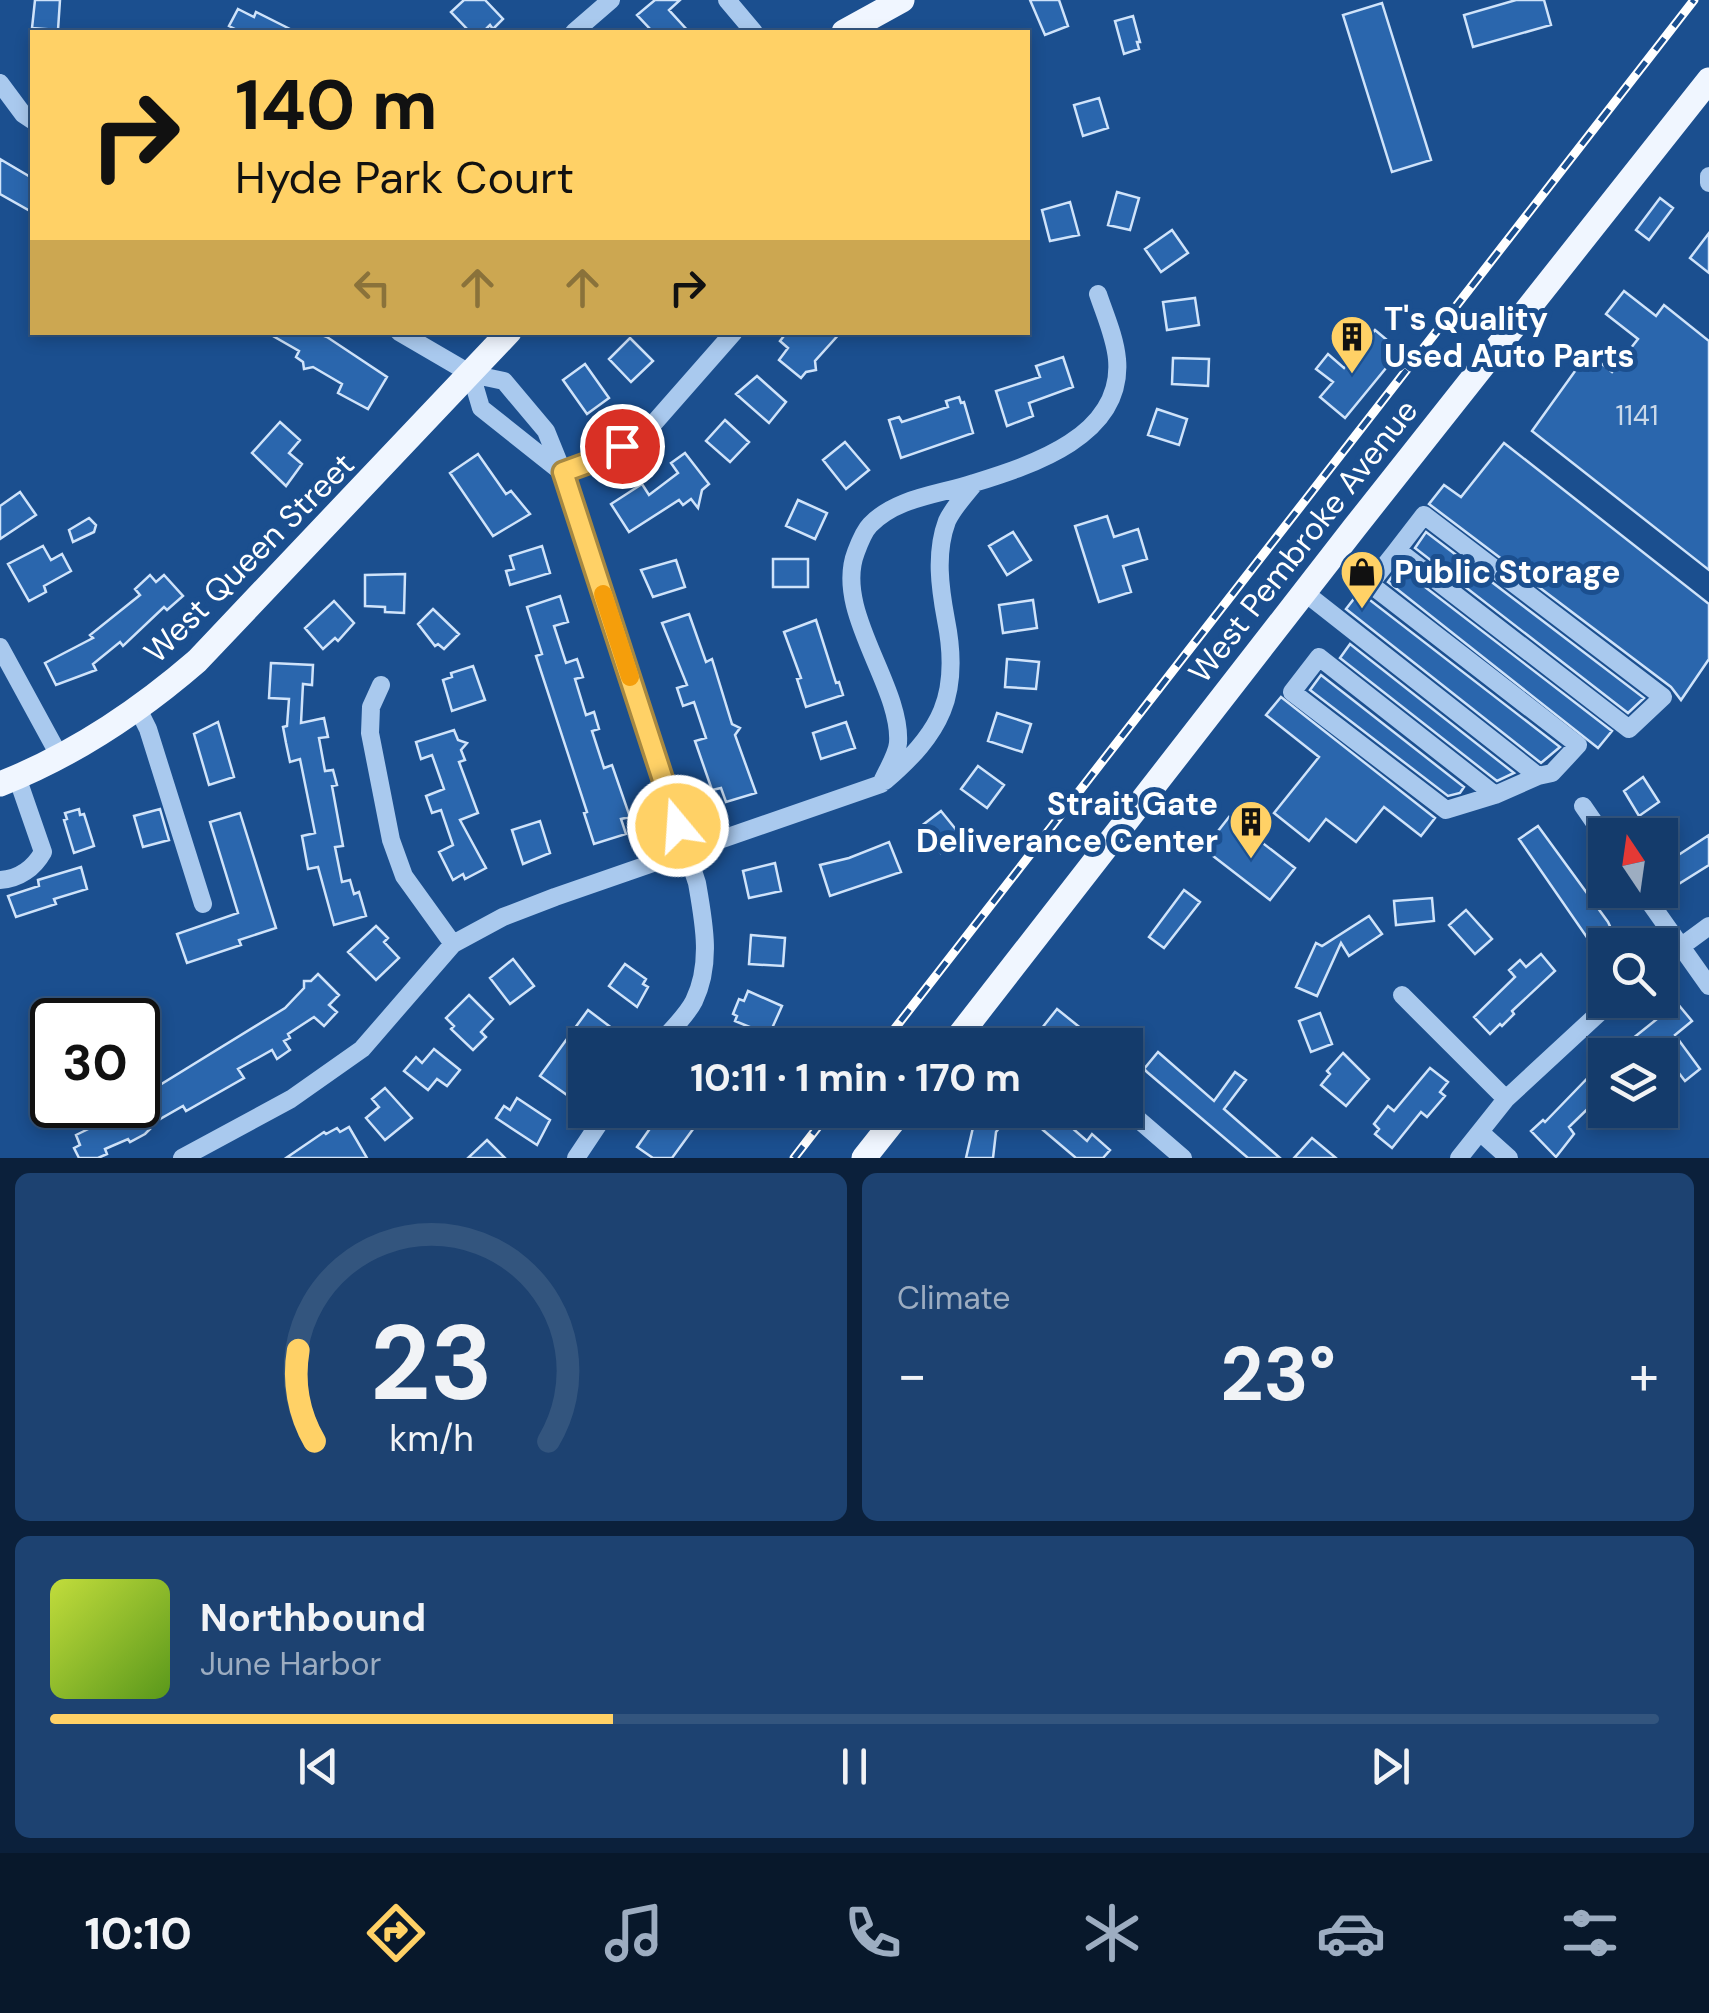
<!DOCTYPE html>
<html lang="en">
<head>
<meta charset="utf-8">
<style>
	body { margin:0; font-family:"DM Sans",sans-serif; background:#1d4271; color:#f1f3f6; height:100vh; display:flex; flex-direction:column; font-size:38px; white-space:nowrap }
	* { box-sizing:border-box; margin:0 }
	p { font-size:32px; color:#9dadc1 }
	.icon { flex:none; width:55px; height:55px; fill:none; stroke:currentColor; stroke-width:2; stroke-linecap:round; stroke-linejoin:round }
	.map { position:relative; height:1158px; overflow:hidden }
	.drawer { display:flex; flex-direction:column; gap:15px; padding:15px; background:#0b203b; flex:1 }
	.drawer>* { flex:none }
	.banner { position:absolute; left:30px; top:30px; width:1000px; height:305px; border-radius:0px; box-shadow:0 5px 15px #0003,0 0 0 2px #33557e; background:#ffd166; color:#111; overflow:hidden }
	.needle { width:65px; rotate:347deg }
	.tools { position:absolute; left:1588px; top:818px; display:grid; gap:20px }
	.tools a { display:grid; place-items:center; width:90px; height:90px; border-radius:0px; background:#143b6b; box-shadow:0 5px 15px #0003,0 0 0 2px #33557e; font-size:50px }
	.speed { position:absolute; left:30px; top:998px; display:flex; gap:20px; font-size:50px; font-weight:700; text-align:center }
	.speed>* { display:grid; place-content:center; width:130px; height:130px; border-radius:50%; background:#143b6b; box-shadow:0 5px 15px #0003,0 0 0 2px #33557e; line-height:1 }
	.speed .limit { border:5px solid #111; border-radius:15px; background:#fff; color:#111 }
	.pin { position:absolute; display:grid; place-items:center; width:85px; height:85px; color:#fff; margin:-42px; border:5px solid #fff; border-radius:50%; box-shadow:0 2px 10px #0007 }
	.me { position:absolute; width:110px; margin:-55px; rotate:342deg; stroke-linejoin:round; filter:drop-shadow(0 0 8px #0008) }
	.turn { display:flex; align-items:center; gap:35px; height:210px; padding:0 40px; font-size:45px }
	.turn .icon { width:130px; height:130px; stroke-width:2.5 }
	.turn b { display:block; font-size:70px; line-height:85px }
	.lanes { display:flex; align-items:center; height:95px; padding:0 40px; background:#0003; justify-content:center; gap:50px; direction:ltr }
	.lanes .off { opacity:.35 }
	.big { font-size:75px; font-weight:700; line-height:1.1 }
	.drawer .card { flex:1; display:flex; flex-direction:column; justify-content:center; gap:15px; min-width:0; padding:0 35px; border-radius:15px; background:#1d4271 }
	.drawer .dial { align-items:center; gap:0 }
	.dial svg { height:260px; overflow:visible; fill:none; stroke:#33557e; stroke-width:7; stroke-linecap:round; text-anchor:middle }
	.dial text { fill:#f1f3f6; stroke:none }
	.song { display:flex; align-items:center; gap:30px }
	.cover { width:120px; height:120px; border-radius:15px; background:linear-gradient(135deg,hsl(70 70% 55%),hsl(90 70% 35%)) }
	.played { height:10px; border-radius:5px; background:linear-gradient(90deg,#ffd166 35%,#33557e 35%) }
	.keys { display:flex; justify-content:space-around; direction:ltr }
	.heat { display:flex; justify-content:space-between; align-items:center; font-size:55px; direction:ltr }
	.drawer .tiles { flex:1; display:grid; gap:15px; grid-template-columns:1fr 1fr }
	.card:last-child { grid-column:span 2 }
	.trip { position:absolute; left:568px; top:1028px; width:575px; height:100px; border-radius:0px; background:#143b6b; box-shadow:0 5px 15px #0003,0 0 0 2px #33557e; font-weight:700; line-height:100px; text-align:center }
	.tabs { display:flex; height:160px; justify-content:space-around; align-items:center; background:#08182b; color:#9dadc1 }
	.tabs .icon { width:70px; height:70px }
	.tabs .current { color:#ffd166 }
	.tabs b { font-size:45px; color:#f1f3f6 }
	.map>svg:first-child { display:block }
</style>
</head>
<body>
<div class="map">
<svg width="1709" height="1158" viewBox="0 0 1709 1158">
	<rect width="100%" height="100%" fill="#1b4f8f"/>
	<path fill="#2a66ad" stroke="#cfe3fa" stroke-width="2.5" d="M35,0H60L58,30L32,28Z
		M464,0H485L503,19L493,29L490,25L483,32H470L451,12Z
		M655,0H680L669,10L689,32H653L637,15Z
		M1030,0H1059L1068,26L1045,35Z
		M1516,0H1544L1551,25L1473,47L1464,15Z
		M1382,3L1431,160L1392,172L1343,15Z
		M238,9L254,17L256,12L296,32H241L229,26Z
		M1133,16L1140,42H1137L1139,49L1124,54L1115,21Z
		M1099,98L1108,128L1083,136L1074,105Z
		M0,159L32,178V212L0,194Z
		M1117,192L1139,198L1130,230L1108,225Z
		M1660,198L1673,208L1649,240L1636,230Z
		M1070,202L1079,235L1050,241L1042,210Z
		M1172,230L1188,253L1161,272L1145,249Z
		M1709,233V273L1690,258Z
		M1624,291L1656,316L1664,305L1709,341V570L1532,431L1588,353L1612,372L1638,339L1606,314Z
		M1195,298L1199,325L1167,330L1163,302Z
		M1375,330L1400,351L1345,418L1320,397L1333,382L1316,369L1328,354L1344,368Z
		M266,332H314L327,337L387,377L368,409L338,393L342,384L313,367L304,369L303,362L296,357L299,351Z
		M787,332H841L815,361L816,370L806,372L801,378L779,360L788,348L780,341Z
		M630,338L653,361L631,382L609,359Z
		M1063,357L1073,387L1029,403L1033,416L1007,426L996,391L1040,377L1036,366Z
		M1173,358L1209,359L1208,386L1172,384Z
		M585,364L609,398L587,414L563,380Z
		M757,376L786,402L769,423L736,394Z
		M959,397L961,403L964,402L973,433L901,458L889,420L899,417L902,422L948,407L946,401Z
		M1157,409L1187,419L1179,445L1148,435Z
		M725,420L749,442L730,462L706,441Z
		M280,422L300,440L289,453L302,464L286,486L252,453Z
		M845,442L869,470L846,489L823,460Z
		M1504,443L1709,604V659L1681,700L1671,687L1429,504L1444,485L1461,497Z
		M685,453L709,484L702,490L698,508L691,499L683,505L679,500L629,532L611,504L642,484L649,495L678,473L671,463Z
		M478,454L506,494L511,491L530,514L493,536L450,473Z
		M20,492L36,515L0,539V506Z
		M798,500L827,513L815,539L786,526Z
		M1107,516L1114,537L1138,529L1147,559L1123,566L1131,592L1099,602L1075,526Z
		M89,518L96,525L94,532L73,542L69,530Z
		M1013,532L1031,560L1007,575L989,546Z
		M1426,532L1644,698L1628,713L1415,548Z
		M43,546L51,560L62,554L71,571L44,586L46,592L29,601L8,564Z
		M542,546L550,573L510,585L506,571L514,569L510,556Z
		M773,559H808V587H773Z
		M676,560L685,587L653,597L641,570Z
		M1399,567L1612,731L1598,748L1388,582Z
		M405,574L404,613L385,612V607L365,606V575Z
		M150,575L156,582L164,575L183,596L167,610L164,607L123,646L120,642L93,664L96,670L56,685L45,663L93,638L90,635L140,595L135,589Z
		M1360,591L1362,594L1560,747L1541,763L1346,609Z
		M560,596L568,622L554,626L566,663L577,659L583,677L575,679L586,715L594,712L599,729L592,731L604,768L612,765L630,817L621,819L626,834L594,844L584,813L587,812L536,656L542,654L527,607Z
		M1033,600L1037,628L1003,633L999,605Z
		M334,601L354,623L338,641L335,638L323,649L305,628Z
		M433,609L459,634L444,649L438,644L435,646L418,624Z
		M689,614L706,662L712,659L732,724L740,728L735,735L756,793L726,802L721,788L712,790L695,741L706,738L694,702L683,706L677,688L687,685L662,623Z
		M816,620L836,683L839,682L843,695L806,707L797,679L801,678L784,632Z
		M1350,644L1514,773L1497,781L1340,658Z
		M1007,659L1039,662L1036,689L1005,687Z
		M271,663L313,665L312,685L303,684L301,723L324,718L328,737L319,738L325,771L333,770L337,785L332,786L343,846L335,847L342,882L350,880L354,894L359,892L366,916L334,925L318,867L308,869L302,836L315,833L300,759L290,762L286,743L283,727L287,726L289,699L269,698Z
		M473,666L485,700L452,711L443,680L452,677L451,673Z
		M1321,675L1464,787L1460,793L1448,796L1310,690Z
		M1281,697L1435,818L1421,836L1384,807L1356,842L1326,819L1309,841L1274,813L1319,757L1266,715Z
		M997,713L1031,724L1022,752L988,741Z
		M218,722L234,777L209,785L194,734Z
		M846,722L855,748L821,759L813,733Z
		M454,730L458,740L467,743L461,750L465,760L459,762L478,813L460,820L486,868L465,879L463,874L453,880L439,852L453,845L441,810L432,813L426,796L444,789L432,755L421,759L416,742Z
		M978,766L1004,785L987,808L961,789Z
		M1643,777L1659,802L1639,816L1624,791Z
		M79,809L80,815L84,814L94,846L74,853L64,820L67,819L65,813Z
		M160,809L169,840L143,847L134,816Z
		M941,811L962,837L941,853L920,827Z
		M240,813L276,928L239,940L241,945L187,963L177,934L238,913L210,822Z
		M1229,817L1295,868L1270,900L1204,849Z
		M540,821L550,853L523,864L512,830Z
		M1538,826L1608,922L1614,935L1595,949L1519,839Z
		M1709,835V865L1677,885L1663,865Z
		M889,842L901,872L830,896L820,865L849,858Z
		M775,863L781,891L749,898L743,871Z
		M81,867L87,889L54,899L56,904L16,917L8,896L39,886L38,880Z
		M1184,890L1200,902L1164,948L1149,937Z
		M1432,898L1434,921L1396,925L1394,901Z
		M1466,910L1492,939L1475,954L1449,925Z
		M1369,916L1382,934L1349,956L1341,943L1317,996L1296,987L1316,943L1322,946Z
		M376,926L388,938L384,942L399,958L376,980L348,952Z
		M751,935L785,938L783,966L749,964Z
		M1541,954L1555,971L1512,1011L1514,1014L1502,1026L1500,1024L1490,1034L1474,1017L1515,977L1509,970L1520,960L1526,967Z
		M513,959L534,986L510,1004L490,978Z
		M625,964L646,979L643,984L648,987L637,1007L609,986Z
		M318,974L339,995L329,1005L337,1012L324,1026L314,1017L288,1034L290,1038L284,1041L290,1050L277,1059L272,1050L238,1069L244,1078L186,1111L183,1106L148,1126L150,1129L145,1134L130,1142L128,1139L105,1149L107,1154L98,1158H79L74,1148L80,1145L76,1135L115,1116L108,1105H138V1070L150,1091L285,1008L304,988V981H311Z
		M748,991L782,1006L769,1035L735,1021L737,1016L733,1014L739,999L744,1001Z
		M469,995L493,1019L481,1032L486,1037L473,1050L451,1029L454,1026L446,1018Z
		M1677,1003L1692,1021L1675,1035L1700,1069L1685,1081L1658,1046L1647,1055H1612Z
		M1057,1009L1088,1034L1079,1045H1064L1042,1028Z
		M588,1010L617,1032L607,1045H585V1073L567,1095L540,1076Z
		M1320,1013L1332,1044L1311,1052L1299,1021Z
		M434,1049L460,1070L447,1086L437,1079L428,1090L404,1071L416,1057L422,1063Z
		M1158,1052L1214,1101L1235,1072L1246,1080L1224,1109L1280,1158H1248L1147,1072L1144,1069Z
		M1343,1053L1369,1079L1346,1106L1321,1085L1330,1074L1327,1071Z
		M1605,1060V1092L1569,1127L1574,1134L1556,1157L1531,1131L1543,1120L1545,1122Z
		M1430,1068L1448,1082L1440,1092L1445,1096L1427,1117L1421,1112L1392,1148L1375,1134L1379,1129L1374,1124L1388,1106L1394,1111Z
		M385,1088L412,1118L385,1140L366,1118L379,1107L372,1099Z
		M517,1098L550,1120L537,1145L496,1118L504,1106L510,1110Z
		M663,1110H707L672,1158H653L637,1147Z
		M984,1110H1013L996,1132L993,1158H966L974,1123Z
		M1056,1114L1087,1141L1092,1134L1110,1150L1103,1158H1076L1043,1130Z
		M349,1127L367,1158H286L324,1132L326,1134L337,1128L340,1132Z
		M1312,1138L1336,1158H1294Z
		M487,1140L505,1158H468Z"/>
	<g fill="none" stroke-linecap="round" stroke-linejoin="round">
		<path stroke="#a9c9ee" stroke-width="18" d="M727,0L754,32
			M574,32L611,0
			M0,83L23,114L32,120
			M1709,176V183
			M399,332L471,374L504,381L546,431L563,473L697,883C704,923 712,964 694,1001C686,1017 669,1032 658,1045
			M471,374L481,408L559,470
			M563,473L597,460L647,431L734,332
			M1397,550L1424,515L1663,697L1629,729L1397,550L1370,584L1578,745L1552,773L1538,776
			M1304,592L1538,776L1495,795L1446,810L1292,692L1319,657L1495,795
			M0,647L60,757
			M381,685L371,707L370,733L391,840L404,876L453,944
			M138,709L148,729L203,904
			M885,781C941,733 961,695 946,620C940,588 935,553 947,521C953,508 965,495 974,484
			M1583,806L1605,838
			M0,880C19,879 34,868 43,852L17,777
			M1641,890L1709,986
			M1660,962L1709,926
			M1402,995L1506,1099
			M1125,1108L1183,1158
			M1480,1132L1509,1158
			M182,1158L291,1099L362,1049L453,944L503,917L555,897L881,784C886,772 897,755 898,743C902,686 833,611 856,552C859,544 864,531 870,525C897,497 939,495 974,483C1032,465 1124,436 1117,359C1115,337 1105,315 1098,294
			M576,1158L608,1110
			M1459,1158L1506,1099L1613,1000"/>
		<path stroke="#f0f6ff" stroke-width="25" d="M844,32L902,0
			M0,784C74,755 138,712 197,661L509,332
			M952,1045L1355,527L1709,80
			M864,1158L902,1110"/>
		<defs>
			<path id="rail" d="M882,1045L1694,0
				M794,1158L831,1110"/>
		</defs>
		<use href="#rail" stroke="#fff" stroke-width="9"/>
		<use href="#rail" stroke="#1b4f8f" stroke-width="5" stroke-dasharray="15" stroke-linecap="butt"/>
	</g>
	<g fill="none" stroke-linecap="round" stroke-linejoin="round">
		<defs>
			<path id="route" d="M622,446L596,460L563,472L678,826"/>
		</defs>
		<use href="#route" stroke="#a68842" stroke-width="25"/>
		<use href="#route" stroke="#ffd166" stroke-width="18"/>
		<path stroke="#f59e0b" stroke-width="18" d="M603,594L630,677"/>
	</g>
	<defs>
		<symbol id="building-pin" viewBox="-11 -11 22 30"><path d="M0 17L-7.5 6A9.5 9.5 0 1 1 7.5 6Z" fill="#ffd166" stroke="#1b4f8f"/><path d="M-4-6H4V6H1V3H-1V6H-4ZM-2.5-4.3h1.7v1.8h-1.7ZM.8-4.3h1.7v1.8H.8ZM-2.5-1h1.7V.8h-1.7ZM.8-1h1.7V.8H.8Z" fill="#111"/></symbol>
		<symbol id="shop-pin" viewBox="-11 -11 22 30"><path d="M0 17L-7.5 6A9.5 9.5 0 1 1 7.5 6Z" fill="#ffd166" stroke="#1b4f8f"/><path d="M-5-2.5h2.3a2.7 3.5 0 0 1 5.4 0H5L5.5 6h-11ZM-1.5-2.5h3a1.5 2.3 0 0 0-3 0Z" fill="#111"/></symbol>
	</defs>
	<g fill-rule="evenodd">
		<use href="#building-pin" x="1327" y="312" width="50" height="68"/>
		<use href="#shop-pin" x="1337" y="547" width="50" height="68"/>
		<use href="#building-pin" x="1226" y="797" width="50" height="68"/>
	</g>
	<g text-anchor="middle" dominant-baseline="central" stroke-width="10" stroke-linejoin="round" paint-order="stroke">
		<g font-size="28" fill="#cad9ea">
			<text x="1637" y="415">1141</text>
		</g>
		<g font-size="32" font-weight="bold" fill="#fff" stroke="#1b4f8f" text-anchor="start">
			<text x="1384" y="319">T's Quality<tspan x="1384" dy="37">Used Auto Parts</tspan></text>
			<text x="1394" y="572">Public Storage</text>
			<text x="1218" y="804" text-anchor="end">Strait Gate<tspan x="1218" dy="37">Deliverance Center</tspan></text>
		</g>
		<g font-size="32" fill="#fff" stroke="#1b4f8f">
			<text transform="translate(1303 541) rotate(-52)">West Pembroke Avenue</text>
			<text transform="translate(249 558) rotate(-45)">West Queen Street</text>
		</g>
	</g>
</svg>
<div class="tools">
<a><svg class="needle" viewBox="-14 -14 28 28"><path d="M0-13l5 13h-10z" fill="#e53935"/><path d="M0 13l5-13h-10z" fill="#9dadc1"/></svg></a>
<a><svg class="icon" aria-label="search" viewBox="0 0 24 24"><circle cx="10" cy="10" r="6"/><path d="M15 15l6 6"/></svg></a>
<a><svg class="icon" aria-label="layers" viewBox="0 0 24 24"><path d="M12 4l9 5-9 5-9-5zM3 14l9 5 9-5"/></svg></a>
</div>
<div class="speed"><div class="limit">30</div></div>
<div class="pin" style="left:622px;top:446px;background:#d93025"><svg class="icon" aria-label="arrive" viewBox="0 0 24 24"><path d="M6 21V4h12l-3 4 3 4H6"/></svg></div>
<svg class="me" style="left:678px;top:826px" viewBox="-20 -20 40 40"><circle r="17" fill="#ffd166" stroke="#fff" stroke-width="3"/><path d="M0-11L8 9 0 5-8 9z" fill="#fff"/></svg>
<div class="trip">10:11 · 1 min · 170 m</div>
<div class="banner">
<div class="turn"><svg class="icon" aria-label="right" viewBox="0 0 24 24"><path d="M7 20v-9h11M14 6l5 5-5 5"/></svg><div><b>140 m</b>Hyde Park Court</div></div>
<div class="lanes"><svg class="icon off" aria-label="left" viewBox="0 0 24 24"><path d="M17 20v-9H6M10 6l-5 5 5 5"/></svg><svg class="icon off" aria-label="ahead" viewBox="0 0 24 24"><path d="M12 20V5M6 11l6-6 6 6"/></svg><svg class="icon off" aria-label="ahead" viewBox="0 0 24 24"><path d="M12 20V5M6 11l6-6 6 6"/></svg><svg class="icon" aria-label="right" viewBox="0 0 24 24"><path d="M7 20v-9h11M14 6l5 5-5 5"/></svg></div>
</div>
</div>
<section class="drawer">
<div class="tiles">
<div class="card dial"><svg viewBox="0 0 100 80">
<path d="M14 69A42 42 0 1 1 86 69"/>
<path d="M14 69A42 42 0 0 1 9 41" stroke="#ffd166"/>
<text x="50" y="56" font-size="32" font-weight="700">23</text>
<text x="50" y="72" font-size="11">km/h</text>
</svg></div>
<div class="card"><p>Climate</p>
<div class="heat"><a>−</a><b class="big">23°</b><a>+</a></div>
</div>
<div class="card">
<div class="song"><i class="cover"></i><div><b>Northbound</b><p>June Harbor</p></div></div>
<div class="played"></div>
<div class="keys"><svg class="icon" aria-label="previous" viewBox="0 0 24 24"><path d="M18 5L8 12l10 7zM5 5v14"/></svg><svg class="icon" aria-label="pause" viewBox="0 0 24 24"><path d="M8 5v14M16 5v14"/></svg><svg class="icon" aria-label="next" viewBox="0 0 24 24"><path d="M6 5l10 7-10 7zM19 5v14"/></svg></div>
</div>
</div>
</section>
<nav class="tabs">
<b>10:10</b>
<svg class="icon current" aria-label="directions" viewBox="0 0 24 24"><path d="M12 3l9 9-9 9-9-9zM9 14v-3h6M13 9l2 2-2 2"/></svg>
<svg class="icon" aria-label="music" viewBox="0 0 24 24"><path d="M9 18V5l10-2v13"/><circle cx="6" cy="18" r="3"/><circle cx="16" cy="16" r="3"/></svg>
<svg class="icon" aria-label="phone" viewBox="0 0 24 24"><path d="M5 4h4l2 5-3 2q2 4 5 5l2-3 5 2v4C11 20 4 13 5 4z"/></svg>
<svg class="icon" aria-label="climate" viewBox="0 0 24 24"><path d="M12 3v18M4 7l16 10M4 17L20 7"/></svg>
<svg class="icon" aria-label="car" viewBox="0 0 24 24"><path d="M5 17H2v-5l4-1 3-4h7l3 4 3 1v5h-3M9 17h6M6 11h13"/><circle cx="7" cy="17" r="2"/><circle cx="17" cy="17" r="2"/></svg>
<svg class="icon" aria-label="filters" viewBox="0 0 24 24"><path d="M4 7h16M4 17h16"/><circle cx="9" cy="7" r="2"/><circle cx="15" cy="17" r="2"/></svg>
</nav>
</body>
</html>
